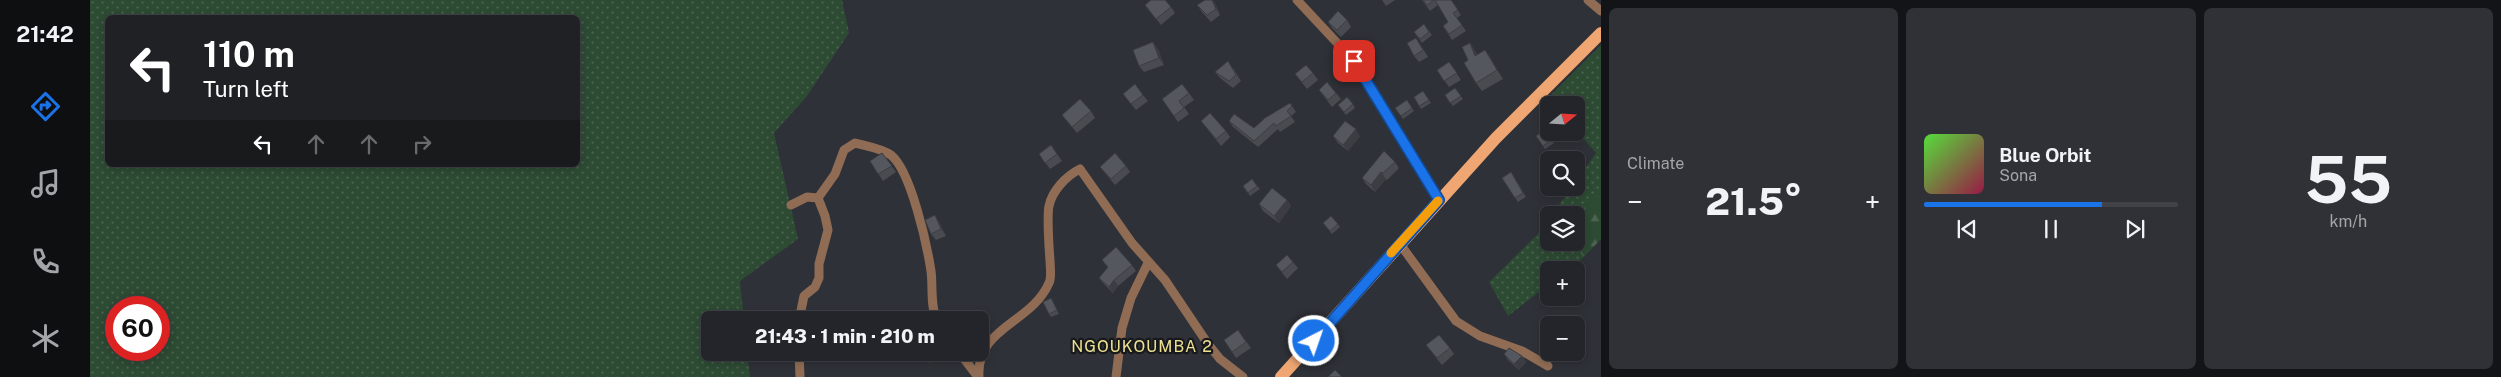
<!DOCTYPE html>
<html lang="en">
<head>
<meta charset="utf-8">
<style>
	body { margin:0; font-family:"Public Sans",sans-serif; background:#2f3136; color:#f1f3f6; height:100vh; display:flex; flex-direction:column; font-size:19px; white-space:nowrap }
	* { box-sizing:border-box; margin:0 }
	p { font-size:16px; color:#a3a5a8 }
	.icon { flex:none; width:28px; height:28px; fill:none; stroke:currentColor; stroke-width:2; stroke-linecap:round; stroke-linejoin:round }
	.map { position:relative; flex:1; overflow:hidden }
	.drawer { display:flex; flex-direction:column; gap:8px; padding:8px; background:#131417; width:900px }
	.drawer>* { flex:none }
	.top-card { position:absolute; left:15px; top:15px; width:475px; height:152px; border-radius:8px; box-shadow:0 2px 8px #0003,0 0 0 1px #404247; background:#202124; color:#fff; overflow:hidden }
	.needle { width:32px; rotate:72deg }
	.buttons { position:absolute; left:1450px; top:96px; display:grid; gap:10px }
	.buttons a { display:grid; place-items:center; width:45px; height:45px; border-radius:8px; background:#23252a; box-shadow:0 2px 8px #0003,0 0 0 1px #404247; font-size:25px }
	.speed { position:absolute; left:15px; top:296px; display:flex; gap:10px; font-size:25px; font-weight:700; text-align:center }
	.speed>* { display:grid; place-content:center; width:65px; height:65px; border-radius:50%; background:#23252a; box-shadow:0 2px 8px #0003,0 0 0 1px #404247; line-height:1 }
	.speed .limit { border:8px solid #d22; background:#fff; color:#111 }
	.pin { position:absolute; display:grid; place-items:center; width:42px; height:42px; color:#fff; margin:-21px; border-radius:10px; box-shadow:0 2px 8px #0006 }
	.me { position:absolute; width:55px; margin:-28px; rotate:41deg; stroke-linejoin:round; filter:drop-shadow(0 0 4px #0008) }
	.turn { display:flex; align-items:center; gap:18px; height:105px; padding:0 15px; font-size:22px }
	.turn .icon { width:65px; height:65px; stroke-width:2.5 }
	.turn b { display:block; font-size:35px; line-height:42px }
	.lanes { display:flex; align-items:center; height:48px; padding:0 15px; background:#0003; justify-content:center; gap:25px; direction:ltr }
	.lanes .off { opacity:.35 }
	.big { font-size:38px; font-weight:800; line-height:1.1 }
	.drawer .widget { flex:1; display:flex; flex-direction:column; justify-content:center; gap:8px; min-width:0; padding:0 18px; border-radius:8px; background:#2f3136 }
	.drawer .dial { align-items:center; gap:0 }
	.dial b { font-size:65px; line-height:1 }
	.song { display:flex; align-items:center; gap:15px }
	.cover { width:60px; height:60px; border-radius:8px; background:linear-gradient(135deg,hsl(110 70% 55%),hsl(340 70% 35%)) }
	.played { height:5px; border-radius:2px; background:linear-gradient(90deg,#1a73e8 70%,#404247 70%) }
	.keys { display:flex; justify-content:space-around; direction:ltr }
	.heat { display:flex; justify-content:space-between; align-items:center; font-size:28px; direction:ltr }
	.drawer .tiles { flex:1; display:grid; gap:8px; grid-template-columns:repeat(3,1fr) }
	.trip { position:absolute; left:611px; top:311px; width:288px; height:50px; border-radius:8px; background:#23252a; box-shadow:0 2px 8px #0003,0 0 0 1px #404247; font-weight:800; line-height:50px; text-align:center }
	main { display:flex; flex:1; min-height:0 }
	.dock { display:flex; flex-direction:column; width:90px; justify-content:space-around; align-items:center; background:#0e0f11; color:#a3a5a8 }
	.dock .icon { width:35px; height:35px }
	.dock .on { color:#1a73e8 }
	.dock b { font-size:22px; color:#f1f3f6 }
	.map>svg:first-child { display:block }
</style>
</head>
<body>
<main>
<nav class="dock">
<b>21:42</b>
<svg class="icon on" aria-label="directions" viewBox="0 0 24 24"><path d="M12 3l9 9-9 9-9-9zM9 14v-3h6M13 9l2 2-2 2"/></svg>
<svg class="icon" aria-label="music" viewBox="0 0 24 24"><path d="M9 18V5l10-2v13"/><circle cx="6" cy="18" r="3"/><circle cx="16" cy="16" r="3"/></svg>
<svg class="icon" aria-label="phone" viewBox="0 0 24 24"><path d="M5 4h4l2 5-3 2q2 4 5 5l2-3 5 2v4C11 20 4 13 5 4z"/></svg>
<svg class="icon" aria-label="climate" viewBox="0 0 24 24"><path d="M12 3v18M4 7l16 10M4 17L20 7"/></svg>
</nav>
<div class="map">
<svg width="1511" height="377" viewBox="0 0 1511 377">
	<defs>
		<pattern id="grass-dots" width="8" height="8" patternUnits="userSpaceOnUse" patternTransform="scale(1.25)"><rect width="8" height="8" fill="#2d4a33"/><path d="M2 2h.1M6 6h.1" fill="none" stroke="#4b6451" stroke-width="1.8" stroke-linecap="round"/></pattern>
		<pattern id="forest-firs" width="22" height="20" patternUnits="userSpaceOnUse" patternTransform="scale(1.25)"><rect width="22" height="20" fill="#2d4a33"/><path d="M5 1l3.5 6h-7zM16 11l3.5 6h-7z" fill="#4b6451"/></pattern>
	</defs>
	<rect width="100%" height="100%" fill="#2f3138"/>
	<path fill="url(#grass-dots)" fill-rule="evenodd" d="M0,0H752L759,33L717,96L684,133L708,239L650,281L654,320H620V352L657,353L660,377H0ZM18,18H488V165H18ZM26,308H69V350H26Z
		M1511,45V194L1485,215H1461L1482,188H1486V181L1506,153L1486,130V105H1464L1458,98Z
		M1459,219V242L1482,243L1494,257L1477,270H1459V284L1418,316L1399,282L1447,235Z"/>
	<path fill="url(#forest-firs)" d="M1511,194V239L1494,257L1482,243L1486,242L1485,215Z"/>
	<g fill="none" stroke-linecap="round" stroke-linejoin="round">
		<path stroke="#906c54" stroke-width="9" d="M1207,0L1264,61L1349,200
			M1498,0L1511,11
			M728,198L745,174L754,150L765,143C776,146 791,148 801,155C821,171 837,245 841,271C843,285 840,307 847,320
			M701,205L717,197L728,198
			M1310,244L1366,321L1390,336L1432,351L1458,366
			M709,320L714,296L725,287L729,278V264L738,230L735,216L728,198
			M709,352L710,377
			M869,352L888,377
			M889,377C886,327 941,324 959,283C962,277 960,267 960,260C959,249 957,215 959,206C962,191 976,176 990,169L1042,243L1075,280L1118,344L1130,359L1153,377
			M1026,377L1032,328L1041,298L1058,263"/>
		<path stroke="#efa672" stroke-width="12" d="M1191,377L1406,138L1511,33"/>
	</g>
	<path fill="#494b51" d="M1292,0H1305L1296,6Z
		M1332,0H1361L1371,15L1367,18L1376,31L1362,40L1353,26L1358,22L1348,5L1340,11Z
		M1125,3L1130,15L1121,22L1112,12L1107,5Z
		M1055,5L1081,7L1085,13L1071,25Z
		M1257,20L1261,27L1251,37L1242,28L1238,22Z
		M1334,24L1342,35L1332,43L1324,32Z
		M1380,43L1387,55L1395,50L1413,79L1392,91L1386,83L1378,60Z
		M1330,44L1338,57L1329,62L1324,56Z
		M1068,49L1074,65L1054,72L1049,66Z
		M1359,62L1371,80L1359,87L1347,70Z
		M1143,68L1151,81L1143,88L1130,78L1125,72Z
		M1223,73L1228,80L1217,89L1205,74Z
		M1365,88L1373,99L1363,106L1355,95Z
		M1229,90L1246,93L1251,99L1242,107Z
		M1333,91L1341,103L1331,109L1324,97Z
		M1099,93L1104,100L1094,107L1099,114L1088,122L1072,99Z
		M1033,94L1053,95L1058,101L1046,110Z
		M1317,100L1324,111L1313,119L1305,108Z
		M1200,103L1206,112L1201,116L1205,122L1190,132L1188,129L1168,147L1143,127L1139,121L1164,128Z
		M1263,104L1265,108L1256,115L1248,105Z
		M1001,111L1005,118L987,133L972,115Z
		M1111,121L1136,131L1140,137L1131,146Z
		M1454,130L1464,143L1455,149L1446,136Z
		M1243,136H1270L1258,151L1248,143Z
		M961,145L972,161L960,169L949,154Z
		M792,153L806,172L793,181L780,161Z
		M1305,162L1309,168L1297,180L1296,179L1285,192L1276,184L1272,178Z
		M1036,166L1040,172L1025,185L1010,167Z
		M1423,175L1436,197L1428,202L1412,178Z
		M1162,179L1170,189L1160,196L1153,186Z
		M1197,200L1201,206L1189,223L1173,211L1169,204Z
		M849,222L856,236L846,240L841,234Z
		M1233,223L1248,224L1250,227L1242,234Z
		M1012,260L1042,265L1046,271L1028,286L1023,293L1013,283L1009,278L1018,268Z
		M1203,262L1208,268L1197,279L1186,265Z
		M961,298L969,314L961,317L959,314Z
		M1148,330L1161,348L1146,358L1134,340Z
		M1336,345L1360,348L1364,354L1352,365Z
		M830,352H851L840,363Z
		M1414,354L1432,356L1436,362L1429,370L1418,360Z"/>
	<path fill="#3c3d42" d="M1122,0H1123L1125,3L1130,15L1126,9Z
		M1063,42L1068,49L1074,65L1069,58Z
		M1380,43L1386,52L1391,64L1385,56Z
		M1395,50L1401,58L1413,79L1407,70Z
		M1266,129L1270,136L1258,151L1253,145Z
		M1291,172L1296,179L1285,192L1281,185Z
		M1197,200L1201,206L1189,223L1184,216Z
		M845,215L849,222L856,236L851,229Z
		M1024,280L1028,286L1023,293L1019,287Z
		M1432,356L1436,362L1429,370L1424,364Z"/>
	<path fill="#55575e" stroke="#3c3d42" d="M1061,0H1075L1081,7L1066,19L1055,5Z
		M1115,0H1122L1126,9L1117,15L1107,5Z
		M1333,0H1344L1337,5Z
		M1345,0H1361L1368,10L1363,13L1372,25L1359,34L1353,26L1358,22Z
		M1248,11L1257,20L1247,30L1238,22Z
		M1334,24L1339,32L1330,39L1324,32Z
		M1326,38L1333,50L1324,56L1317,43Z
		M1063,42L1069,58L1049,66L1043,50Z
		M1380,43L1385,56L1395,50L1407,70L1386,83L1374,63L1378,60L1372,47Z
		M1138,61L1146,75L1139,81L1125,72Z
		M1359,62L1367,73L1354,81L1347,70Z
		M1216,65L1223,73L1212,82L1205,74Z
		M1237,82L1246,93L1238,100L1229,90Z
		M1045,84L1053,95L1041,104L1033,94Z
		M1092,84L1099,93L1089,101L1094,108L1084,116L1072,99Z
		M1365,88L1371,96L1360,103L1355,95Z
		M1333,91L1339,100L1329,106L1324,97Z
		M1257,97L1263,104L1254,112L1248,105Z
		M990,99L1001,111L982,127L972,115Z
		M1317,100L1322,108L1311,116L1305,108Z
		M1200,103L1202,106L1197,111L1201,116L1186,126L1184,123L1164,141L1139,121L1144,114L1164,128L1175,118Z
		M1120,113L1136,131L1126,139L1111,121Z
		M1255,121L1266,129L1253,145L1243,136Z
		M1454,130L1461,140L1453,146L1446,136Z
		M961,145L967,154L955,163L949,154Z
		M1294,151L1305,162L1293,173L1291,172L1281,185L1272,178Z
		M792,153L802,166L788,174L780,161Z
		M1025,153L1036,166L1021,179L1010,167Z
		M1421,172L1433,193L1425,198L1412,178Z
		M1162,179L1167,186L1158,193L1153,186Z
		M1182,188L1197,200L1184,216L1169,204Z
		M845,215L851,229L841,234L835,220Z
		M1241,216L1248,224L1240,231L1233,223Z
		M1026,247L1042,265L1024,280L1019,287L1009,278L1018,267L1012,260Z
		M1197,255L1203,262L1192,272L1186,265Z
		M961,298L967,310L959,314L953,302Z
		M712,317L731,318V320H712Z
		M1148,330L1156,342L1142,352L1134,340Z
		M1349,335L1360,348L1347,358L1336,345Z
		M1419,348L1432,356L1424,364L1414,354Z
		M832,352H840L836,357Z
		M1245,370L1252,377H1238Z"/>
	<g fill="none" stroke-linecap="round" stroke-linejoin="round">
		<defs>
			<path id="route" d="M1224,341L1349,200L1264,61"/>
		</defs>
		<use href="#route" stroke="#114b97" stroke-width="12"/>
		<use href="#route" stroke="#1a73e8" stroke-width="9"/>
		<path stroke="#f59e0b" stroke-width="9" d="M1301,253L1348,201"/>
	</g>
	<g text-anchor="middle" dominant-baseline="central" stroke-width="4.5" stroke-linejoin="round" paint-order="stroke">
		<g font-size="16" letter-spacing="1" fill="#ece091" stroke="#18191c">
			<text x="1052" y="346">NGOUKOUMBA 2</text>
		</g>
	</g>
</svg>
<div class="buttons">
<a><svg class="needle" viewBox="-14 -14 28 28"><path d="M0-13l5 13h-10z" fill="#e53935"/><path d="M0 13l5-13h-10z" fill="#a3a5a8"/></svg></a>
<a><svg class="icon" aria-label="search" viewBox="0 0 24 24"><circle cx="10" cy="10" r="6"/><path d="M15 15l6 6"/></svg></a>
<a><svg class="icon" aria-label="layers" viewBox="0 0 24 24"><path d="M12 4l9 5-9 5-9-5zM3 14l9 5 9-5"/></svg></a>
<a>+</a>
<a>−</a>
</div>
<div class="speed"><div class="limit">60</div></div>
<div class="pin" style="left:1264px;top:61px;background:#d93025"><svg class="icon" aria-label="arrive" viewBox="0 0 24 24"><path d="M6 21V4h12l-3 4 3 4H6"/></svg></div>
<svg class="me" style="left:1224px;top:341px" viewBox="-20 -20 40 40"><circle r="17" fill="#1a73e8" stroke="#fff" stroke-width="3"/><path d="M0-11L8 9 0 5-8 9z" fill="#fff"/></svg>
<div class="trip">21:43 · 1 min · 210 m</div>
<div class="top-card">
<div class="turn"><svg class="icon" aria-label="left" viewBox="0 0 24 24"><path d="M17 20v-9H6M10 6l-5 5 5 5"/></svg><div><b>110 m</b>Turn left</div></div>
<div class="lanes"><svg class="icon" aria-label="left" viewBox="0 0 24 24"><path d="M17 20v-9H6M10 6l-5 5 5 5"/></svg><svg class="icon off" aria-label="ahead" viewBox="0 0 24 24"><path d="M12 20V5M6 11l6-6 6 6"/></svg><svg class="icon off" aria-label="ahead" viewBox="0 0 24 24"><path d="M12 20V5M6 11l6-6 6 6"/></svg><svg class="icon off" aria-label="right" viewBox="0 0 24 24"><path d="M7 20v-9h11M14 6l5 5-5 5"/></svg></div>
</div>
</div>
<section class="drawer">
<div class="tiles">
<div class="widget"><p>Climate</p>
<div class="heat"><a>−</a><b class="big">21.5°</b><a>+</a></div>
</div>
<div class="widget">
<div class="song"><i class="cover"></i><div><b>Blue Orbit</b><p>Sona</p></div></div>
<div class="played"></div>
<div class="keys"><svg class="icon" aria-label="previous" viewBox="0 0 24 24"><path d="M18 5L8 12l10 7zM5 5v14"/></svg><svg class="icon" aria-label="pause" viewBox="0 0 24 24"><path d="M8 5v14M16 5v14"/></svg><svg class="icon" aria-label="next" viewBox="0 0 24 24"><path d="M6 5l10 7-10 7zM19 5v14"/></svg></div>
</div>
<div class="widget dial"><b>55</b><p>km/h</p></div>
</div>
</section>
</main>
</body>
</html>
